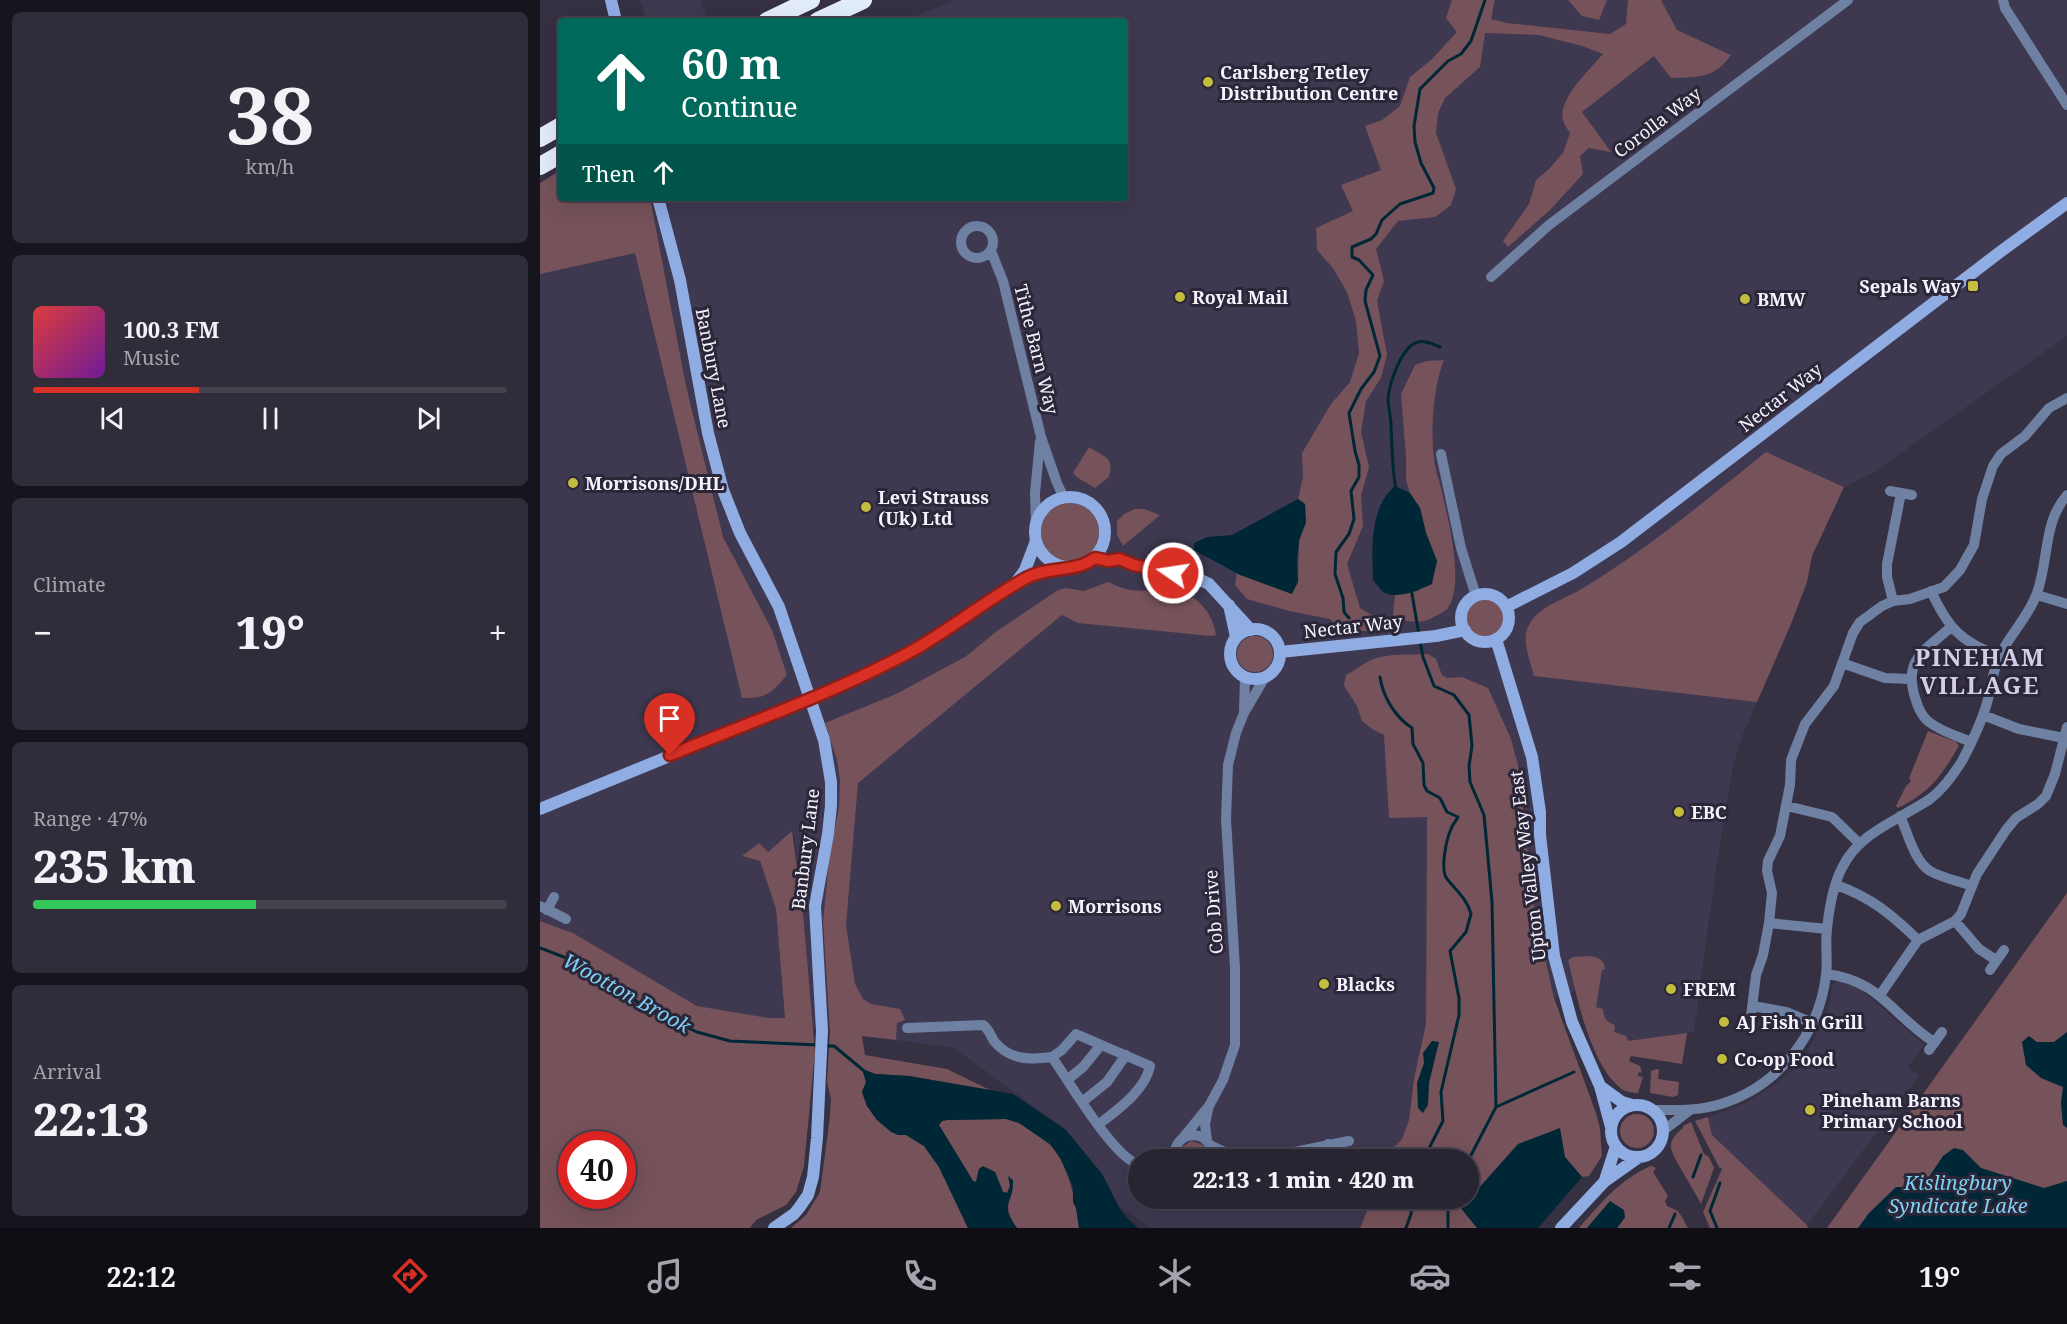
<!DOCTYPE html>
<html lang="en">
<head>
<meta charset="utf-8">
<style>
	body { margin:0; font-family:"Noto Serif",serif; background:#302c3a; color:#f1f3f6; height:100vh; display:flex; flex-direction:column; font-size:22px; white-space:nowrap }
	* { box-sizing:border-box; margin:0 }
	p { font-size:20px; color:#a5a4ac }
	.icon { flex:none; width:33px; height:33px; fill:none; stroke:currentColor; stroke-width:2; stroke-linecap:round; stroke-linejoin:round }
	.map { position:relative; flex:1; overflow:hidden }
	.sheet { display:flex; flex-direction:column; gap:12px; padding:12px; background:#16141c; width:540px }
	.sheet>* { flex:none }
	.hud { position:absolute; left:18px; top:18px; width:570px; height:183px; border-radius:6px; box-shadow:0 6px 24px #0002,0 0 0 2px #44414d; background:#00695c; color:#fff; overflow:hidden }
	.speed { position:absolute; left:18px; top:1131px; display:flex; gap:12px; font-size:30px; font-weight:700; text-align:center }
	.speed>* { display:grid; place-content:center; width:78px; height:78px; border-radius:50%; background:#282432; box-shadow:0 6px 24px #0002,0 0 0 2px #44414d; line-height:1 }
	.speed .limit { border:9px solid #d22; background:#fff; color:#111 }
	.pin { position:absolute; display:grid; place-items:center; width:51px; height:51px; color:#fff; margin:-62px -26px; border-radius:50% 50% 50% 0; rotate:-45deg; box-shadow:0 0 6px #0007 }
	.pin .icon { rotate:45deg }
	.me { position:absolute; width:66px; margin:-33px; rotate:283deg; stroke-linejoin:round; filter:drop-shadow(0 0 4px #0008) }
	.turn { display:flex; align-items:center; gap:21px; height:126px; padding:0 24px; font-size:27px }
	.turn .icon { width:78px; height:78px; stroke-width:2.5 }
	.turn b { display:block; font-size:42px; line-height:51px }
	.then { display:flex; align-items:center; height:57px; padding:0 24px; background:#0003; gap:12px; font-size:22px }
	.big { font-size:45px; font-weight:800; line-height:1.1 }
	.sheet .card { flex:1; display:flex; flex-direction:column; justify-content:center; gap:9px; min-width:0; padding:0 21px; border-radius:9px; background:#302c3a }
	.sheet .dial { align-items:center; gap:0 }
	.dial b { font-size:78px; line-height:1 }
	.song { display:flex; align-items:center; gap:18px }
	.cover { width:72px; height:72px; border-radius:9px; background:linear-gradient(135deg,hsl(0 70% 55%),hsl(280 70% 35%)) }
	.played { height:6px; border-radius:3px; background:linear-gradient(90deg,#d93025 35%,#44414d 35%) }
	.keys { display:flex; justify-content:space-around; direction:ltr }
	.heat { display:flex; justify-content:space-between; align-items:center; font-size:33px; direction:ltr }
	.charge { height:9px; border-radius:4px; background:linear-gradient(90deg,#34c759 47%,#44414d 0) }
	.trip { position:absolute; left:588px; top:1149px; width:351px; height:60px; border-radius:30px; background:#282432; box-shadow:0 6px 24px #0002,0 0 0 2px #44414d; font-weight:800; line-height:60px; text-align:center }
	.menu { display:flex; height:96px; justify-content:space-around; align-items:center; background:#100e14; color:#a5a4ac }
	.menu .icon { width:42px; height:42px }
	.menu .active { color:#d93025 }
	.menu b { font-size:27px; color:#f1f3f6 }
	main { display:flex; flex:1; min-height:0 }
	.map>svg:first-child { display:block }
</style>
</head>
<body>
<main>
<section class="sheet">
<div class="card dial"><b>38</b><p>km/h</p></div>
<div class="card">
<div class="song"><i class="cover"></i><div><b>100.3 FM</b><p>Music</p></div></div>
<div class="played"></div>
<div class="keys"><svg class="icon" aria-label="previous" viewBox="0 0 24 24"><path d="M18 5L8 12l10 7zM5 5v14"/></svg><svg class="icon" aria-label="pause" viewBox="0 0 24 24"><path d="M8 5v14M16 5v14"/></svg><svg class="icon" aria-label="next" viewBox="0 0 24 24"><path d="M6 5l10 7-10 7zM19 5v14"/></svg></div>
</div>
<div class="card"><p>Climate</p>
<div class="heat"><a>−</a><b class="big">19°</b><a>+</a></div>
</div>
<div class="card"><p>Range · 47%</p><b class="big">235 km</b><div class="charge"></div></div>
<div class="card"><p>Arrival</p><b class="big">22:13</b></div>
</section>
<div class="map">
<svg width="1527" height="1228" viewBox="0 0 1527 1228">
	<rect width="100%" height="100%" fill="#353042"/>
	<path fill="#3e3850" d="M100,0H161L167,20L106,21Z
		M415,0H1527V336L1334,472L1304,487L1272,556L1267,582L1251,624L1201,739L1193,767L1176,869L1154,1032L1064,1045L1041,989L1014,998L994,908L887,816L886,1024L874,1078L869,1120L862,1139L853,1148L848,1159L598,1160V1198L832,1199L820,1228H610L577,1204L562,1174L526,1130L414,1048L273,1029L254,835L227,852L202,856L220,861L236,909L245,1018L228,1019L157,1006L33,933L0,921V243L101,198H585V21H363Z
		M1299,981L1318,987L1384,1045L1368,1067L1379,1076L1267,1225L1182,1146L1172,1135L1168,1117L1205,1103L1231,1087L1253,1070L1267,1052L1281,1025L1289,1006L1293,984Z"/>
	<path fill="#76525a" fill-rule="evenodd" d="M912,0H955L951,19L967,23L1070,34L1086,24L1088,0H1121L1137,30L1191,55C1174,79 1158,77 1131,78L1114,56L1042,112L1071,152L1049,148L1040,156L1043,174L1010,210L968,247L963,241L989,204L996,180L1008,170L1023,153L1030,133C1027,129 1024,124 1023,120C1017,100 1051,68 1063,54L1042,46L999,35L945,33L940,67L905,98L898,113L896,133L916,189L911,205L895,217L858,221L836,249L844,281L837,301L847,355L841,378L826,401L821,432L829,467L821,496L823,526L807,564L820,608L836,618L848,621L847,630L801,632L790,619L749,611L707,599L695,585L697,573L700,575L758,582L759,540L766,522L765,504L758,499L763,477L762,453L791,404L810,382L819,353L816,321L807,292L793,268L777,250L776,228L813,211L801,185L841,170L825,126L842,120L860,106L870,77L892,59L917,32L906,18Z
		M1028,0H1067L1059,20L1042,16Z
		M21,170V198H110L146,386L183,537L232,630L247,675C231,694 227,698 202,698L95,253L0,274V183Z
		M904,360C892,388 888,453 899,480C906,511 926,581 908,608C905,612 897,615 892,618C880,625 864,622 853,615L855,595L878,591L897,561L886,533L880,508L870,493L866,480V457L861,394L875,365L887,361Z
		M549,447C563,457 575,456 569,477L555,488L538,478L533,473Z
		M1226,452L1304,487L1272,556L1267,582L1251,624L1217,702L994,676C990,660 980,638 990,623C1001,605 1026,599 1043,588C1108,549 1167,499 1226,452Z
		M501 532a29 29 0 1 1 58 0a29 29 0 1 1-58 0Z
		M595,509H604L620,515L583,546L577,535V521L584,514Z
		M568,582C575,585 583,589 591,590C603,592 616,589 629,590C654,590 673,612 676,635L671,636L538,623L522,615L318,783L306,925L315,984L323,999L331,1004L360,1009L365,1020L357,1023L356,1040L322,1036L325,1055L407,1069L450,1090L369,1076L335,1074L323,1069L326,1082L322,1092L327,1106L337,1120L358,1135H366L384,1146L399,1167L428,1228H251L266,1215L280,1192L290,1116L291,1099L287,1082L290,1031L283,922L289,860L299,807L300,780L297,760L285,723L356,694L425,657L457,631L518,590L526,588L544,591Z
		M927 618a19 19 0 1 1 38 0a19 19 0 1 1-38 0Z
		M697 654a18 18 0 1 1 36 0a18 18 0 1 1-36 0Z
		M888,654L896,659L902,675L907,678L922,677L948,688L971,739L978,765L994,908L1014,998L1056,1113L1060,1128L1062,1156L1049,1176L1042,1177L1025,1157L921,1208L937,1228H820L832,1199L928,1198V1160L848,1159L853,1148L862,1139L869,1120L874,1078L886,1024L887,817L849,818L844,735L832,729L822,721L817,706L804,686L806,675C815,671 822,664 831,660C848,653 870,655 888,654Z
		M1388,731L1416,742L1419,746C1400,777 1392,791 1358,808L1356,806L1366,786L1371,781L1369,778Z
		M252,831L263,913L275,1052L264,1166L256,1192L246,1205L216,1220L210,1228H0V921L33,933L157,1006L228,1018H245L236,909L220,861L202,856L219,843L228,852ZM32,1144H82V1196H32Z
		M1527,893V1228H1287Z
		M1050,956C1058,957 1065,960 1065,969L1062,970L1056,1007L1063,1009C1064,1018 1066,1022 1075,1025L1074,1032L1086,1036L1088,1041L1147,1033L1142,1064L1091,1056L1089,1061L1100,1066L1102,1073L1099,1072L1098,1076L1103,1077L1098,1093C1090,1093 1082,1091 1077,1085C1049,1058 1037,997 1028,960L1033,957Z
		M1117,1069L1119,1070L1118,1079L1139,1082L1138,1095L1133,1097L1110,1093L1111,1071Z
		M1080 1131a17 17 0 1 1 34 0a17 17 0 1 1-34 0Z
		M1168,1117L1172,1135L1267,1225L1268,1228H1170L1163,1212L1182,1169L1179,1167L1155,1121Z
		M466,1119C521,1133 533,1179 539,1228H477C462,1207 471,1209 470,1186L467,1193L463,1192L455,1172L439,1169L436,1182L433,1181L399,1125L402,1121L407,1120Z
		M1151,1122L1164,1154L1169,1157L1174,1168L1161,1204C1155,1191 1132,1157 1131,1148C1130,1139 1137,1133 1143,1128V1126Z
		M651,1141L663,1145L666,1152L665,1159H641V1148Z
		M1111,1166L1116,1168L1113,1172L1128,1196L1125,1201L1127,1206L1138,1211L1142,1217L1148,1228H1077L1085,1217L1071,1201L1047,1228H1039C1061,1203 1080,1179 1111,1166Z"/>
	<path fill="#002736" d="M855,486L870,493L880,508L886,533L897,561L892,584C879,590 856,600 843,592C839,589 836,583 833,580C832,549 829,508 855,486Z
		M758,499L765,504L766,522L759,541L757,562L758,582L752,594L700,575L654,550V543L667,537L692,535Z
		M1527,1032V1128L1523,1125L1521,1103L1523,1087L1501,1078L1486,1065L1482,1042L1489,1036L1497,1042H1514Z
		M892,1041L899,1042L889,1083L888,1105L883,1113L878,1108L877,1083L884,1063L883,1053Z
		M322,1069L335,1074L369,1076L473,1094L526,1130L562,1174L580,1209L589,1220L598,1228H539L536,1208L533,1202V1187L521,1159L511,1145L479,1123L466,1119L407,1120L402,1121L399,1125L433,1181L436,1182L439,1169L443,1166L455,1172L463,1192L467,1193L470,1186L468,1176L473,1180C474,1206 458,1201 477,1228H428L399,1167L384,1146L366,1135H358L351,1132L337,1120L327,1106L322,1092L326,1082Z
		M1020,1128L1025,1157L1042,1177L998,1228H937L921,1208L978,1144Z
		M1414,1148L1423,1150L1441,1168L1504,1188L1527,1181V1228H1318L1329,1213L1356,1187H1364L1389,1177L1403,1156Z
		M1070,1201L1084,1210L1085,1217L1077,1228H1047Z"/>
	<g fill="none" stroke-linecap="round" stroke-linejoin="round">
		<path stroke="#002736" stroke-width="3" d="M856,490C852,468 852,447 851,425C851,416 848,406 848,398C850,382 861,347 878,342C885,340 892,344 900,347
			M871,588L879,635
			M809,618L804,612L803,598L795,574L796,552L809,534L814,519L811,491L819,477V465L815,451L809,413L821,389L834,372L840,356L825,301L826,290L833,275L819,260L812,257V247L831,239L836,234L842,220L860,204L893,193L894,188L881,163L875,142L874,126L880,89L908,61L921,54L931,41L945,0
			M880,641L883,657L894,686L914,695L929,715L932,746L929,766L930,782L944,815L952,902L956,1107
			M840,677C843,697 855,717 872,728L873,744L883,763L884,785L887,791L900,798L907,812L918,817C916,821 912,825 911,829C906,840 900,870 907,879C917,891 927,899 931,914L926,932L910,951L919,998V1015L901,1092L903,1121L883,1160
			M0,948L42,964L74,984L108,1010L157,1032L190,1041L278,1045
			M284,1046H294L323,1070
			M928,1161L956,1107L1034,1072
			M1153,1177L1161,1155
			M866,1228L871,1214L873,1198
			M908,1228V1212L912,1198
			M1129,1228L1135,1214
			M1177,1228L1170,1211L1180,1183"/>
		<path stroke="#6e81a3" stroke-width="10" d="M1463,0L1465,8L1527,105
			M421 242a16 16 0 1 1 32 0a16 16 0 1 1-32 0Z
			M451,251L463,281L501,437L517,483L524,498
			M951,277L1009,225L1308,0
			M901,454L921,548L936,596
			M1350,491L1372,495
			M496,525L495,493L500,441
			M1391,591C1408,628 1421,642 1459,656
			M1497,595L1527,604
			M1353,601L1347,577V564L1361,493
			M1411,627C1387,649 1364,658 1374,694C1377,704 1380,715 1389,722C1400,731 1417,736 1431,742
			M1302,663L1345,678L1370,679
			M704,710L705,678
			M1443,715L1479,729L1524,738
			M1247,806L1292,817L1320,844
			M1360,816C1368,833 1374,861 1390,871C1402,878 1419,881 1432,886
			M1296,885C1331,897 1352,915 1378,940
			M0,906L26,919
			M7,910L14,897
			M1415,921L1439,949L1456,960
			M1229,923L1287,929
			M1450,970L1464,950
			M1286,974C1340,980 1353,1016 1394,1042
			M1340,995L1378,940L1415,921L1421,914L1437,874L1466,830L1476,818L1498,804L1506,796L1515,774L1527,727
			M1213,1006L1246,1012L1273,1023
			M1210,1024L1216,975L1223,955L1229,923L1232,893L1227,871L1228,861L1240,836L1250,785L1251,760L1265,724L1294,686L1313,633L1320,622L1342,606L1353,601L1370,599L1404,587L1420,570L1434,545L1442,499L1453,466L1461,454L1485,436L1509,408L1527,398
			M367,1028L443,1025C449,1029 450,1035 454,1041C469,1060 489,1060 512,1057C528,1080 574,1158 598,1164
			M1389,1050L1402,1032
			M512,1057L522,1050L536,1034L610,1066C605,1091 577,1110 558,1125
			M527,1080L543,1067L561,1045
			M542,1102L567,1082L586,1055
			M1113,1110C1136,1110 1159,1111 1181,1104C1239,1086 1279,1034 1286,975C1288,960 1285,944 1287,929C1289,910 1293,885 1302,868C1319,832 1359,820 1390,799C1402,790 1414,774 1422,761C1432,742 1443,720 1448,699C1452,684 1453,669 1460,655C1471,633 1489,616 1497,593C1509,560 1503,522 1527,495
			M1124,1130L1150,1110
			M643,1138L669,1106L683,1080L695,1045V968L686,819L688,765L696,733L704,713L725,677
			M667,1141L665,1124L668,1109
			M788,1144V1160
			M670,1145L697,1158
			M635,1160C630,1127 677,1127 671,1160
			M693,1160L729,1157L809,1141"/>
		<path stroke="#8face3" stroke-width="12" d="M71,0L76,21
			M118,198L140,280L168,433L183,490L200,533L239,607L284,740L291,782V806L288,834L275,906L282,1031L277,1138L273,1177L268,1195L259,1208L254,1214L234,1228
			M495 532a35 35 0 1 1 70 0a35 35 0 1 1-70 0Z
			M555,558L569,561L579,559L594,565L654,577L669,584L711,630
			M477,581L485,570L496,541
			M921 618a24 24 0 1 1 48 0a24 24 0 1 1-48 0Z
			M689,605L696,637
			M966,607L1033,573L1081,542L1460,252L1527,203
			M690 654a25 25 0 1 1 50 0a25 25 0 1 1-50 0Z
			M956,639L992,757L1000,812V835L1014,956L1032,1022L1060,1086L1071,1127
			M740,652L896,636L925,630
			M0,809L313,681L371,651L489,576L523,567
			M1060,1086L1082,1102L1092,1105
			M1071 1131a26 26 0 1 1 52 0a26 26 0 1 1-52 0Z
			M1065,1180L1076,1146
			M1021,1228L1065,1181L1099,1157"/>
		<path stroke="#e3ecfd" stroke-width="18" d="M227,21L271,0
			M278,21L323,0
			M0,138L21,126
			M0,166L21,154"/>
	</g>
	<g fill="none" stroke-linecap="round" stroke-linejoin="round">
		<defs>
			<path id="route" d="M130,755C211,722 294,693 370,652C410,630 446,600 486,578C508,566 535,573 555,558L569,561L579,559L594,565L633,573"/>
		</defs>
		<use href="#route" stroke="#8d1f18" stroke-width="15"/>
		<use href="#route" stroke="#d93025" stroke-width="10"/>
	</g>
	<g fill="#c4bc3d" stroke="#2b2638" stroke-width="2">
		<circle cx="668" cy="82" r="6"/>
		<rect x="1427" y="280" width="12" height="12" rx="3"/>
		<circle cx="640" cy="297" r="6"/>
		<circle cx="1205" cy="299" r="6"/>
		<circle cx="33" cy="483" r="6"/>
		<circle cx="326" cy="507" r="6"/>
		<circle cx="1139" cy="812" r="6"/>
		<circle cx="516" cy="906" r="6"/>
		<circle cx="784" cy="984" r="6"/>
		<circle cx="1131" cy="989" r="6"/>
		<circle cx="1184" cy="1022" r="6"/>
		<circle cx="1182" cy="1059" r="6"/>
		<circle cx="1270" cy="1110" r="6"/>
	</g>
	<g text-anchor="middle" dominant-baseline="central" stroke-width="6" stroke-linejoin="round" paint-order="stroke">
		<g font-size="18" font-weight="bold" fill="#f5f2fe" stroke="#2b2638" text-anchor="start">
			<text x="680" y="72">Carlsberg Tetley<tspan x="680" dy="21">Distribution Centre</tspan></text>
			<text x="1421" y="286" text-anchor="end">Sepals Way</text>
			<text x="652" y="297">Royal Mail</text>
			<text x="1217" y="299">BMW</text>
			<text x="45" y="483">Morrisons/DHL</text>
			<text x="338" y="497">Levi Strauss<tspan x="338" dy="21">(Uk) Ltd</tspan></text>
			<text x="1151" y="812">EBC</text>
			<text x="528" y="906">Morrisons</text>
			<text x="796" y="984">Blacks</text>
			<text x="1143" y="989">FREM</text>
			<text x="1196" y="1022">AJ Fish n Grill</text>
			<text x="1194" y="1059">Co-op Food</text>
			<text x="1282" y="1100">Pineham Barns<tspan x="1282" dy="21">Primary School</tspan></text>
		</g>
		<g font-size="18" fill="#f5f2fe" stroke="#2b2638">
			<text transform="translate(1117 122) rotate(-37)">Corolla Way</text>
			<text transform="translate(497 349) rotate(76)">Tithe Barn Way</text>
			<text transform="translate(174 368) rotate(79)">Banbury Lane</text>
			<text transform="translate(1240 397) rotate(-38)">Nectar Way</text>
			<text transform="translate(813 626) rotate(-6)">Nectar Way</text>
			<text transform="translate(265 849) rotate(-83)">Banbury Lane</text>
			<text transform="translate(987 866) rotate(-97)">Upton Valley Way East</text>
			<text transform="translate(673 912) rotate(-94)">Cob Drive</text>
		</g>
		<g font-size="20" font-style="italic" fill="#7ed0f5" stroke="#2b2638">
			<text transform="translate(87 993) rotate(29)">Wootton Brook</text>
			<text x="1418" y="1182">Kislingbury<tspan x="1418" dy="23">Syndicate Lake</tspan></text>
		</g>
		<g font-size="24" font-weight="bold" letter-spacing="1.5" fill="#d3cde5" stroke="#2b2638">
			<text x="1440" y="656">PINEHAM<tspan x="1440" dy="28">VILLAGE</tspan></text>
		</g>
	</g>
</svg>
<div class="speed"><div class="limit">40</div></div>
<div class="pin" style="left:130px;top:755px;background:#d93025"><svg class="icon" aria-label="arrive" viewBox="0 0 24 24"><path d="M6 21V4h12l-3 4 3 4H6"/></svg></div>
<svg class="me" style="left:633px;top:573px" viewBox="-20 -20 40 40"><circle r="17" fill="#d93025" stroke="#fff" stroke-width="3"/><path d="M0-11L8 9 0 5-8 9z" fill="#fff"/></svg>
<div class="trip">22:13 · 1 min · 420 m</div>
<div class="hud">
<div class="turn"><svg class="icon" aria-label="ahead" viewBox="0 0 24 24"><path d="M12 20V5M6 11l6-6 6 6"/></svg><div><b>60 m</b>Continue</div></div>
<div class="then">Then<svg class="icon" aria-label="ahead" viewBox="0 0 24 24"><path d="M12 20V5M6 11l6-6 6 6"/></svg></div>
</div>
</div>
</main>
<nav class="menu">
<b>22:12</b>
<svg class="icon active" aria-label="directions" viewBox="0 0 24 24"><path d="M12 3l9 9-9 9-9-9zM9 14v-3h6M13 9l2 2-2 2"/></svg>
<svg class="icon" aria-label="music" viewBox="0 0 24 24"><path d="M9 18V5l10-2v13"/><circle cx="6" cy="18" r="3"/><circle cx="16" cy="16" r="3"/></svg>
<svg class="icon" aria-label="phone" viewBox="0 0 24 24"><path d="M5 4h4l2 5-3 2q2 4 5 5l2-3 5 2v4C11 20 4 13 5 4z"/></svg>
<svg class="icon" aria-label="climate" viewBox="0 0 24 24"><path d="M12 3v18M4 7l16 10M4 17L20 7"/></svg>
<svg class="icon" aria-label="car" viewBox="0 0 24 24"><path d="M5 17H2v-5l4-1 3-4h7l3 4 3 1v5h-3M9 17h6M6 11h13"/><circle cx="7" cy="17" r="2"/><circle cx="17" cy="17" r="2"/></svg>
<svg class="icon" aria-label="filters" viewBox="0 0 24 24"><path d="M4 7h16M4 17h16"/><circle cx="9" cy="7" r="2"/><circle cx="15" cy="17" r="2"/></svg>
<b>19°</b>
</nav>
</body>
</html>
